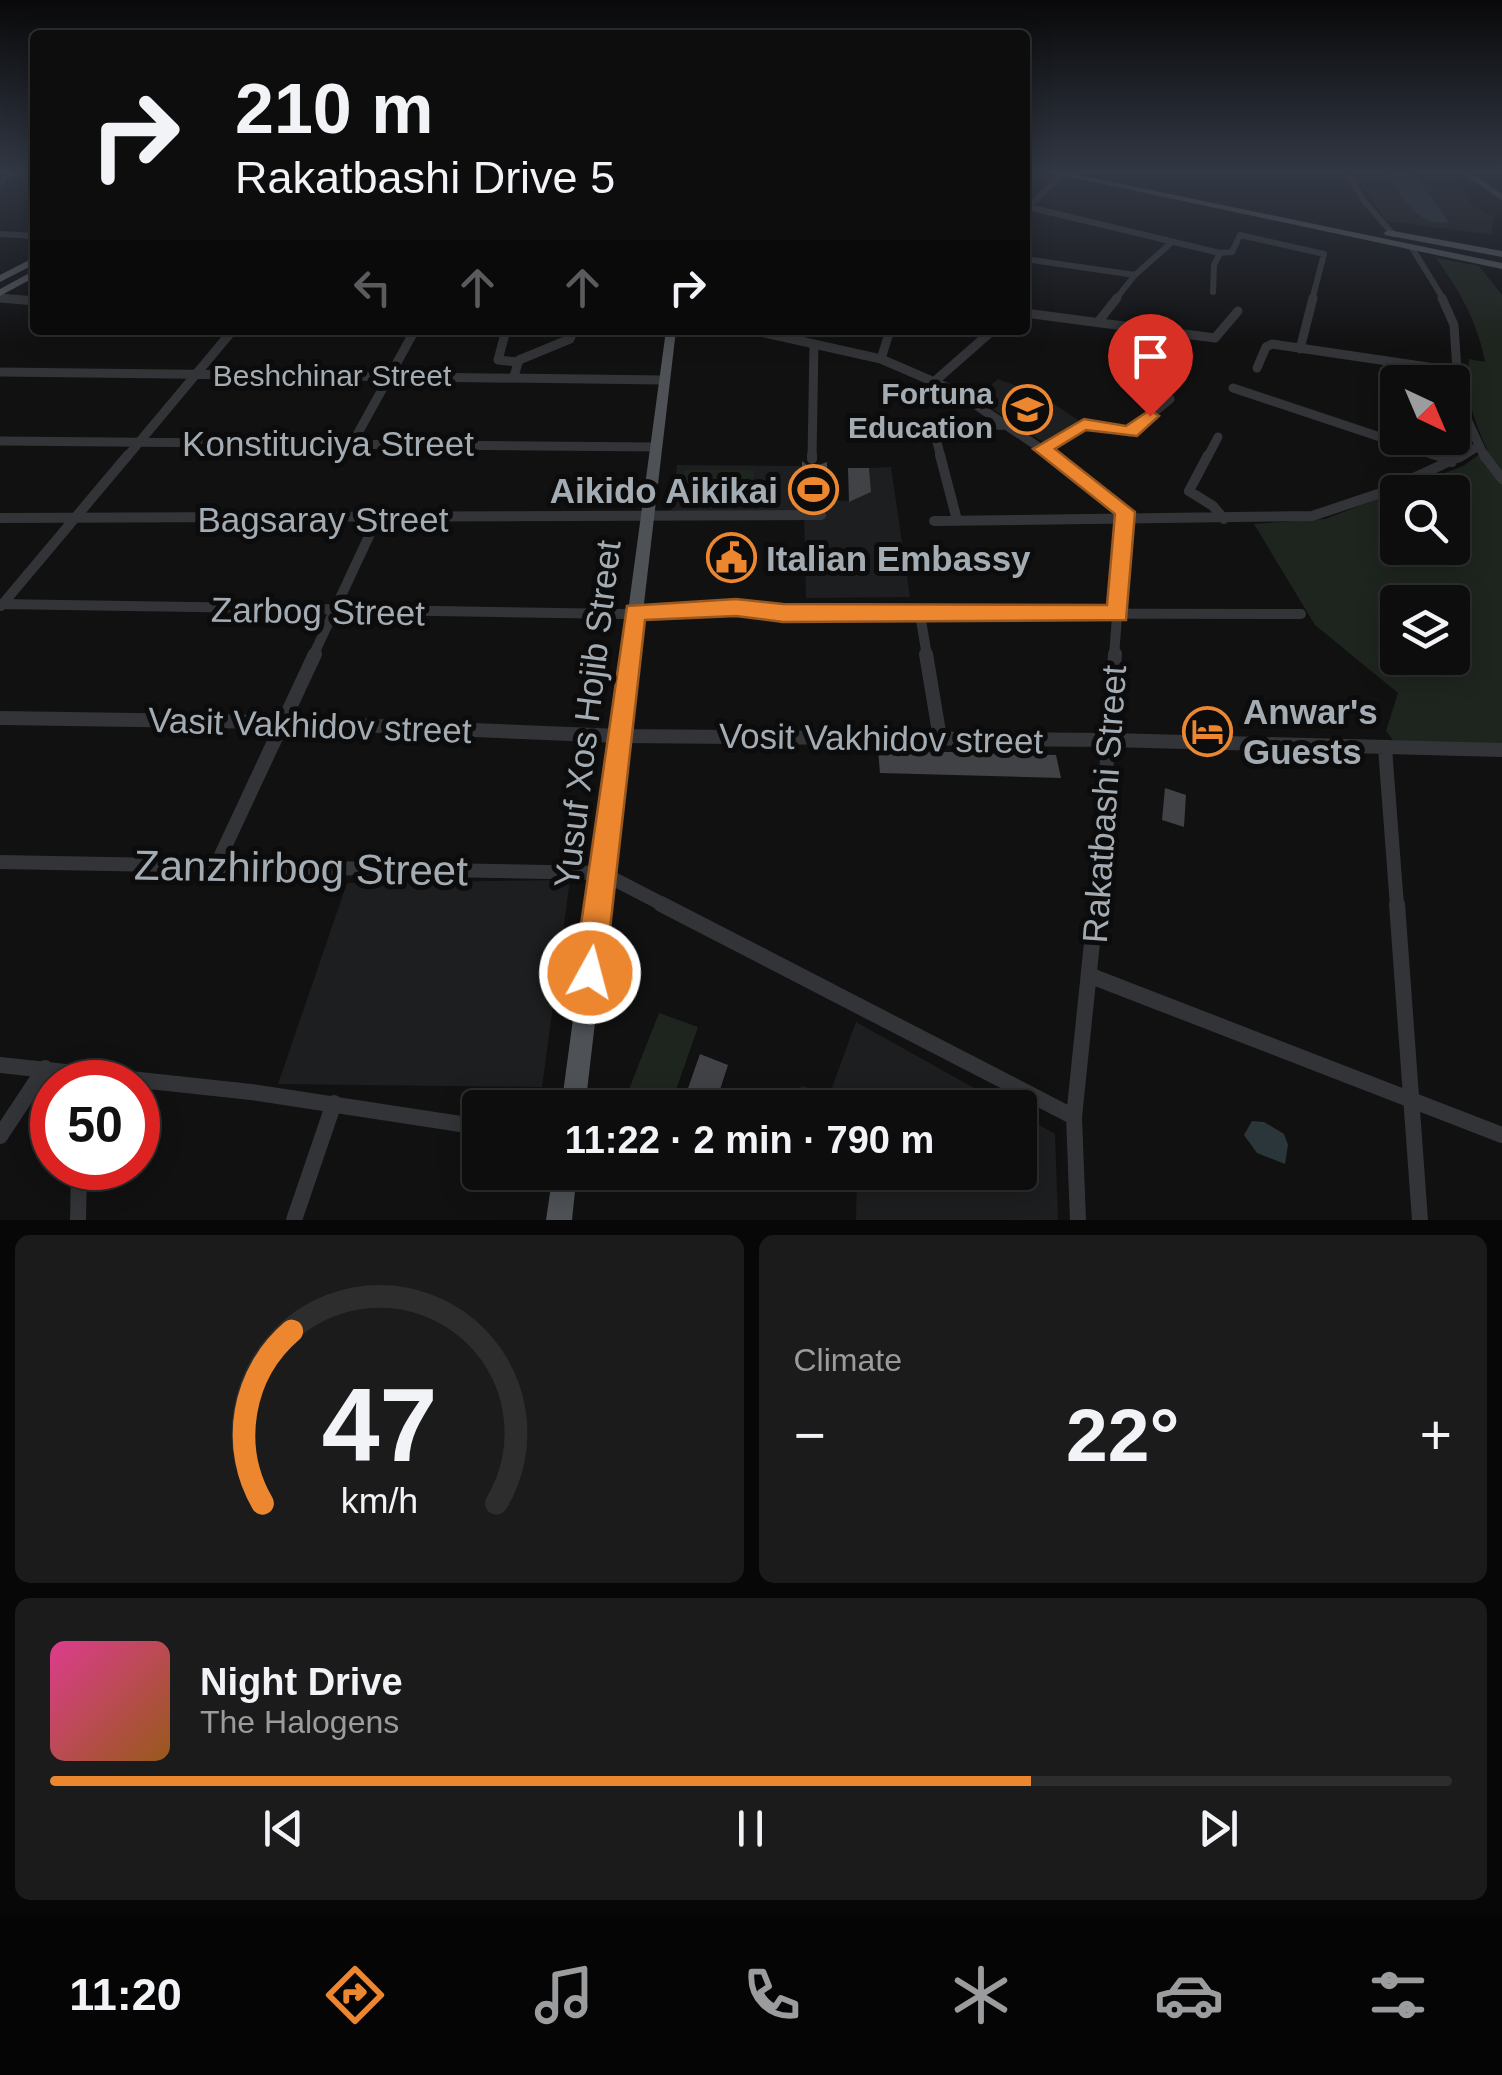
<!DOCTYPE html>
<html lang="en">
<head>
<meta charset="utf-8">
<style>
	body { margin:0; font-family:Helvetica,sans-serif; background:#1b1b1c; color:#f1f3f6; height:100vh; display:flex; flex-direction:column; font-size:38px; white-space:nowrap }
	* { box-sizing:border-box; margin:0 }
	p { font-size:32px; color:#9a9c9e }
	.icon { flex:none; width:55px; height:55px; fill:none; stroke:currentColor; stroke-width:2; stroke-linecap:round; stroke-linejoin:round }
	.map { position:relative; height:1220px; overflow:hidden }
	.panel { display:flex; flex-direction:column; gap:15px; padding:15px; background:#070708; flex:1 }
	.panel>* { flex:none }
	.guide { position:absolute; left:30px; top:30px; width:1000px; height:305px; border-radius:10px; box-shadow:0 5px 25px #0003,0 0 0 2px #2d2d2e; background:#0d0d0e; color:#f1f3f6; overflow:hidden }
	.needle { width:65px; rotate:136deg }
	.buttons { position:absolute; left:1380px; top:365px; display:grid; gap:20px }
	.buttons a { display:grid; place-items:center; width:90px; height:90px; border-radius:10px; background:#0d0d0e; box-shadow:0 5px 25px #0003,0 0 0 2px #2d2d2e; font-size:50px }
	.speed { position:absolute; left:30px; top:1060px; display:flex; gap:20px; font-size:50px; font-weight:700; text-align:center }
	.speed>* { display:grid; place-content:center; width:130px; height:130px; border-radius:50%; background:#0d0d0e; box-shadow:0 5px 25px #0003,0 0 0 2px #2d2d2e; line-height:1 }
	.speed .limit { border:15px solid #d22; background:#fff; color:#111 }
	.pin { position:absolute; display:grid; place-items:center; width:85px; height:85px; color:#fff; margin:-102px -42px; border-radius:50% 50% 50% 0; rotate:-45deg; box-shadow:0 0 10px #0007 }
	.pin .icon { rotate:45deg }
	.me { position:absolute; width:110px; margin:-55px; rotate:7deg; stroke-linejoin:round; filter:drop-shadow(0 0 8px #0008) }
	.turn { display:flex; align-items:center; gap:35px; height:210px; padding:0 40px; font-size:45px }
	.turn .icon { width:130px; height:130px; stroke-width:2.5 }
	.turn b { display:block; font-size:70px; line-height:85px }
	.lanes { display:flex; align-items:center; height:95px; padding:0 40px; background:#0003; justify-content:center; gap:50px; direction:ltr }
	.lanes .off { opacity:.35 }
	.big { font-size:75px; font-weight:700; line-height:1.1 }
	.panel .widget { flex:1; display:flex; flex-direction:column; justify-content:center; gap:15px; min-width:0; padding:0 35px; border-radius:15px; background:#1b1b1c }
	.panel .dial { align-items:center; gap:0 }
	.dial svg { height:260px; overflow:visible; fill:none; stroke:#2d2d2e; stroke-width:7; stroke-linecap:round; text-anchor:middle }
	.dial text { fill:#f1f3f6; stroke:none }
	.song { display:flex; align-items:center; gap:30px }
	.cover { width:120px; height:120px; border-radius:15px; background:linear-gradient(135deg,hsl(330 70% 55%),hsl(30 70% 35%)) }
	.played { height:10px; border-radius:5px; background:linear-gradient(90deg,#ec8730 70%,#2d2d2e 70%) }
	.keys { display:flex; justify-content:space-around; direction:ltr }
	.heat { display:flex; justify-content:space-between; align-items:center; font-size:55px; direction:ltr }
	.panel .tiles { flex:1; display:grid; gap:15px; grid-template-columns:1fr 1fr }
	.widget:last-child { grid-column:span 2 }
	.trip { position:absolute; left:462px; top:1090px; width:575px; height:100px; border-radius:10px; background:#0d0d0e; box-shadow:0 5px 25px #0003,0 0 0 2px #2d2d2e; font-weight:700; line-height:100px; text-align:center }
	.dock { display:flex; height:160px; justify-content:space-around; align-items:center; background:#050506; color:#9a9c9e }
	.dock .icon { width:70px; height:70px }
	.dock .active { color:#ec8730 }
	.dock b { font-size:45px; color:#f1f3f6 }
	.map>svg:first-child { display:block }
</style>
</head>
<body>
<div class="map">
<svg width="1502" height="1220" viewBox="0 0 1502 1220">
	<rect width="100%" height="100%" fill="#111112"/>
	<path fill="#1d1e1f" d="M1354,174H1447L1473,206L1493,217L1492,235L1387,221Z
		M998,379L1041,395L1079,421L1043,442L976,398Z
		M677,465L802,466V499L852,501L870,492L869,468L891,467L910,597L806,598L804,512H671Z
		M570,880L542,1087L278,1084L347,883Z
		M856,1022L1008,1107H796L801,1086L830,1093Z
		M1020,1114L1055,1134L1058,1220H856L857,1173L1020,1172Z"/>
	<path fill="#1e251e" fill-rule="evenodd" d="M1436,258L1479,266L1502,295V745L1396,744L1386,731L1398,693L1315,625L1254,524L1325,519L1463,466L1487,449C1472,417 1466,395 1469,359L1485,362C1478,322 1459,290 1436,258ZM1398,492H1452V548H1398ZM1398,602H1452V658H1398Z
		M684,470H754L753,500H681Z
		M659,1013L698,1027L670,1107H622Z"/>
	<path fill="#2b363b" d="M1387,174H1414L1449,222C1417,228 1403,197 1387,174Z
		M1252,1121L1264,1122L1284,1134L1288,1145L1285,1164L1257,1153L1244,1135Z"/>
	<path fill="#404246" d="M802,461L811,468L827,462V500H802Z
		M848,468H869L871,492L849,502Z
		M878,750L1056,755L1061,778L880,773Z
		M1165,788L1186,795L1184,827L1162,820Z
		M700,1054L728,1065L714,1108H681Z"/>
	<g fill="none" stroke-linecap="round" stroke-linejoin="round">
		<path stroke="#323437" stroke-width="6" d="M1348,174L1364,201L1393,234
			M1062,175L1028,207L1220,253L1232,252L1240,235L1324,254L1312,300
			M0,182L14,174
			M0,234L35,236
			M1412,248L1444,300
			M1025,259L1135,275
			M1213,292L1214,265L1220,253
			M0,298L29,300
			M1115,300L1135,275L1171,243"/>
		<path stroke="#323437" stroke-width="9" d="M0,298L35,301
			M1442,298L1454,325L1459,402L1485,458
			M1025,313L1215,338L1238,311
			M1098,322L1117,298
			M506,330L498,360L518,362
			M751,330L881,359L955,391L1055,458
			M1300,349L1313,298
			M881,359L890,330
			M1257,368L1266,347L1272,344L1455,371
			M0,372L664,380
			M514,376L519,360L570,339L574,330
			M935,381L993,330
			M1233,388L1443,458
			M855,426L1006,425
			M933,426L941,458
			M0,441L656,447
			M353,442L415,330
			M1042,449L1084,424L1130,432L1170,399
			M126,458L233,330
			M812,458L814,344
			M1207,458L1218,437
			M1459,458L1477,447"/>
		<path stroke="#323437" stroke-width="10" d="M940,455L957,520
			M1051,455L1125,512L1114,656
			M1208,455L1189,491L1213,506L1224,519
			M1438,455L1452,462
			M1484,455L1502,479
			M812,459V455
			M0,518L821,515
			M934,521L1312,516L1381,493L1463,455
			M0,604L623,614L683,608L783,613L1301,614
			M1,606L128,455
			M920,614L927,656
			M313,656L377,519"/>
		<path stroke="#323437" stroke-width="14" d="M926,654L940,738
			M0,718L282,722L619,736L1109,740L1502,750
			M1385,748L1397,906
			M0,862L602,873L666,906
			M215,868L315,654
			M1096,906L1115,654"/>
		<path stroke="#323437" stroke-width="16" d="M661,904L1074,1117
			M1397,904L1420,1220
			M1091,976L1502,1135
			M0,1065L251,1092L480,1127
			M0,1136L45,1068
			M78,1220L79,1168
			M294,1220L334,1103
			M1078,1220L1074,1117L1096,904"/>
		<path fill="#4e5256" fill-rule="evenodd" d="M1056,174H1074L1502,263V269Z
			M1463,174H1473L1502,194V200Z
			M1388,230L1502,251V257L1385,235L1384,233Z
			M35,257V264L0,282V275Z
			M35,270V277L0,296V289Z
			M666,330H676L585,1108H561Z
			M553,1172H577L572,1220H546Z"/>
	</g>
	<linearGradient id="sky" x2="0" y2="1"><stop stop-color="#09090a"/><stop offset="0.5" stop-color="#323844"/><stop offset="1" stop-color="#323844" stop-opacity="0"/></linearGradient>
	<rect width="1502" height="345" fill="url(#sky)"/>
	<path fill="#ec8730" stroke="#99581f" stroke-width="2.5" d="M1150,410L1159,416L1137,436L1086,430L1055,449L1135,512L1126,620L783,622L736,616L645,620L605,973L601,984L590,989L578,984L574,973L627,606L736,599L783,604L1107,605L1115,514L1033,449L1084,419L1126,426Z"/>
	<defs>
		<symbol id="school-ring" viewBox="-11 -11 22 22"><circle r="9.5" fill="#0c0c0d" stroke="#ec8730" stroke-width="1.5"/><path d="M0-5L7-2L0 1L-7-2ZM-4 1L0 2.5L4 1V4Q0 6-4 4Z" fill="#ec8730"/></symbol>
		<symbol id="stadium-ring" viewBox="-11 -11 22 22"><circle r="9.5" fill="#0c0c0d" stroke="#ec8730" stroke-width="1.5"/><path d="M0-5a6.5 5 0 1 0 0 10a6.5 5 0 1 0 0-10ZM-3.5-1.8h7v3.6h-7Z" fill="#ec8730"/></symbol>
		<symbol id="civic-ring" viewBox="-11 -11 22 22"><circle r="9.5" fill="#0c0c0d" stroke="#ec8730" stroke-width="1.5"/><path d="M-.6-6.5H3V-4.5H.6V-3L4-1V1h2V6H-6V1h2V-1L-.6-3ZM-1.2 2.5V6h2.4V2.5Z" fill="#ec8730"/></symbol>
		<symbol id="hotel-ring" viewBox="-11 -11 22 22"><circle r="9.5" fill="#0c0c0d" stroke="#ec8730" stroke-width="1.5"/><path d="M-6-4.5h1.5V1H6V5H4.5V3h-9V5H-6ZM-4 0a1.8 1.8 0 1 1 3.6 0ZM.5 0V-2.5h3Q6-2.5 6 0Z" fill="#ec8730"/></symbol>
	</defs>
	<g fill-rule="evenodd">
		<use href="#school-ring" x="1000" y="382" width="55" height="55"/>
		<use href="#stadium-ring" x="786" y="462" width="55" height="55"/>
		<use href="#civic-ring" x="704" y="530" width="55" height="55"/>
		<use href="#hotel-ring" x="1180" y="704" width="55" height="55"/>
	</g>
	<g text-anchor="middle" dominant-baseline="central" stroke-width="10" stroke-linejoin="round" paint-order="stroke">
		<g font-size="30" fill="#a3abb3" stroke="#0c0c0d">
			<text x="332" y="375">Beshchinar Street</text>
		</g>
		<g font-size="30" font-weight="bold" fill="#a3abb3" stroke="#0c0c0d" text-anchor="end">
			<text x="993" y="393">Fortuna<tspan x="993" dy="34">Education</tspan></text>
		</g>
		<g font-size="35" fill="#a3abb3" stroke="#0c0c0d">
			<text x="328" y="443">Konstituciya Street</text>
			<text x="323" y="519">Bagsarаy Street</text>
			<text transform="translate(318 611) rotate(1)">Zarbog Street</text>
			<text transform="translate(587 714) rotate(-83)">Yusuf Xos Hojib Street</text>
			<text transform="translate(310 725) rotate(2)">Vasit Vakhidov street</text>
			<text transform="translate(881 738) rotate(1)">Vosit Vakhidov street</text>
			<text transform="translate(1104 804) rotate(-86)">Rakatbashi Street</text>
		</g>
		<g font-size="35" font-weight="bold" fill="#a3abb3" stroke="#0c0c0d" text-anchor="start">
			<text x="778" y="490" text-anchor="end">Aikido Aikikai</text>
			<text x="766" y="558">Italian Embassy</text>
			<text x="1243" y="711">Anwar's<tspan x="1243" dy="40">Guests</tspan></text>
		</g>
		<g font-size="42" fill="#a3abb3" stroke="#0c0c0d">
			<text transform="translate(301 868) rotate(1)">Zanzhirbog Street</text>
		</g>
	</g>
</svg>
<div class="buttons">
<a><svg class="needle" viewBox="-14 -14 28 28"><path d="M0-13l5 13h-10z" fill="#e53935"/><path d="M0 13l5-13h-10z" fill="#9a9c9e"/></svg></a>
<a><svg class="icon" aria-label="search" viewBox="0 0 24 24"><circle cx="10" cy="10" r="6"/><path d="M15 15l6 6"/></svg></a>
<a><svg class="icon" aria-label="layers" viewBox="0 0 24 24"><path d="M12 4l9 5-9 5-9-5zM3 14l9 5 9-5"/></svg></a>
</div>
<div class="speed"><div class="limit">50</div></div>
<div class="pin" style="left:1150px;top:416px;background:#d93025"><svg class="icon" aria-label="arrive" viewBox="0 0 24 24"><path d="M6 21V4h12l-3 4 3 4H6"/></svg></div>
<svg class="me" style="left:590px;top:973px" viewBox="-20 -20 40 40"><circle r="17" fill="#ec8730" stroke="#fff" stroke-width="3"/><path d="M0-11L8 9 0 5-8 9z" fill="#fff"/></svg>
<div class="trip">11:22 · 2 min · 790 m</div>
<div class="guide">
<div class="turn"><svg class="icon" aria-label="right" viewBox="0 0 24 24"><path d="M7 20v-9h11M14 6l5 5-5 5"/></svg><div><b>210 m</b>Rakatbashi Drive 5</div></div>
<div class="lanes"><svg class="icon off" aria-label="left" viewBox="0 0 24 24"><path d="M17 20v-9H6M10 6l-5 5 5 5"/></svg><svg class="icon off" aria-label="ahead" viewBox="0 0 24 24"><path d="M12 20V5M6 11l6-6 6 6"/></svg><svg class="icon off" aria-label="ahead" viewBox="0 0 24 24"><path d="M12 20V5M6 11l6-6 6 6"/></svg><svg class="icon" aria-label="right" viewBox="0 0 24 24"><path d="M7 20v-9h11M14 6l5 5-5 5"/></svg></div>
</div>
</div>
<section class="panel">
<div class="tiles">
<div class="widget dial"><svg viewBox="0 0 100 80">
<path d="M14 69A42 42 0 1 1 86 69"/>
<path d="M14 69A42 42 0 0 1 23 16" stroke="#ec8730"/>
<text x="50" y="56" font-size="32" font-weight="700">47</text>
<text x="50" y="72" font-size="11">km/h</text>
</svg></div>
<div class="widget"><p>Climate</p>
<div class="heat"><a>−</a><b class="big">22°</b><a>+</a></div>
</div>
<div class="widget">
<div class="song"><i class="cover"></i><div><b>Night Drive</b><p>The Halogens</p></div></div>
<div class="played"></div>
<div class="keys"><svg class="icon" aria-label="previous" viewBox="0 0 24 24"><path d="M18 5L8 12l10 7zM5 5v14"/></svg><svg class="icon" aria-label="pause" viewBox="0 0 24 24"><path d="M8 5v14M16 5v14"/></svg><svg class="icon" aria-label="next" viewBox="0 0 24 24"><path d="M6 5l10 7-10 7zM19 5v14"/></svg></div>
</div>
</div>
</section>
<nav class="dock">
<b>11:20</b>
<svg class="icon active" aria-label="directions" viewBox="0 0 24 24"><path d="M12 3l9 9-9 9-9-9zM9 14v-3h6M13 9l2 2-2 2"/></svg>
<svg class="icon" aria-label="music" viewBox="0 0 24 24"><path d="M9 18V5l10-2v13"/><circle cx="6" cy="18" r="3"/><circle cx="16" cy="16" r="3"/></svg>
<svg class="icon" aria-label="phone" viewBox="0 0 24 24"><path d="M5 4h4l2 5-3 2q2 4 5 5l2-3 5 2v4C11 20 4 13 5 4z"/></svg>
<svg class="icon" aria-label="climate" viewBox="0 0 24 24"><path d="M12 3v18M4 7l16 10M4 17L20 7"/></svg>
<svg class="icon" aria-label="car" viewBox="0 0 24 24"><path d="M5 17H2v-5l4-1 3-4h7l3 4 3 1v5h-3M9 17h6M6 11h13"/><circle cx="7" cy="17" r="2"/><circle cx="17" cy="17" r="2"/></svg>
<svg class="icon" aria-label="filters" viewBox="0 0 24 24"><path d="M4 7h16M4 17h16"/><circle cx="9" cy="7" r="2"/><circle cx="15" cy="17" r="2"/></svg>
</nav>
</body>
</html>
